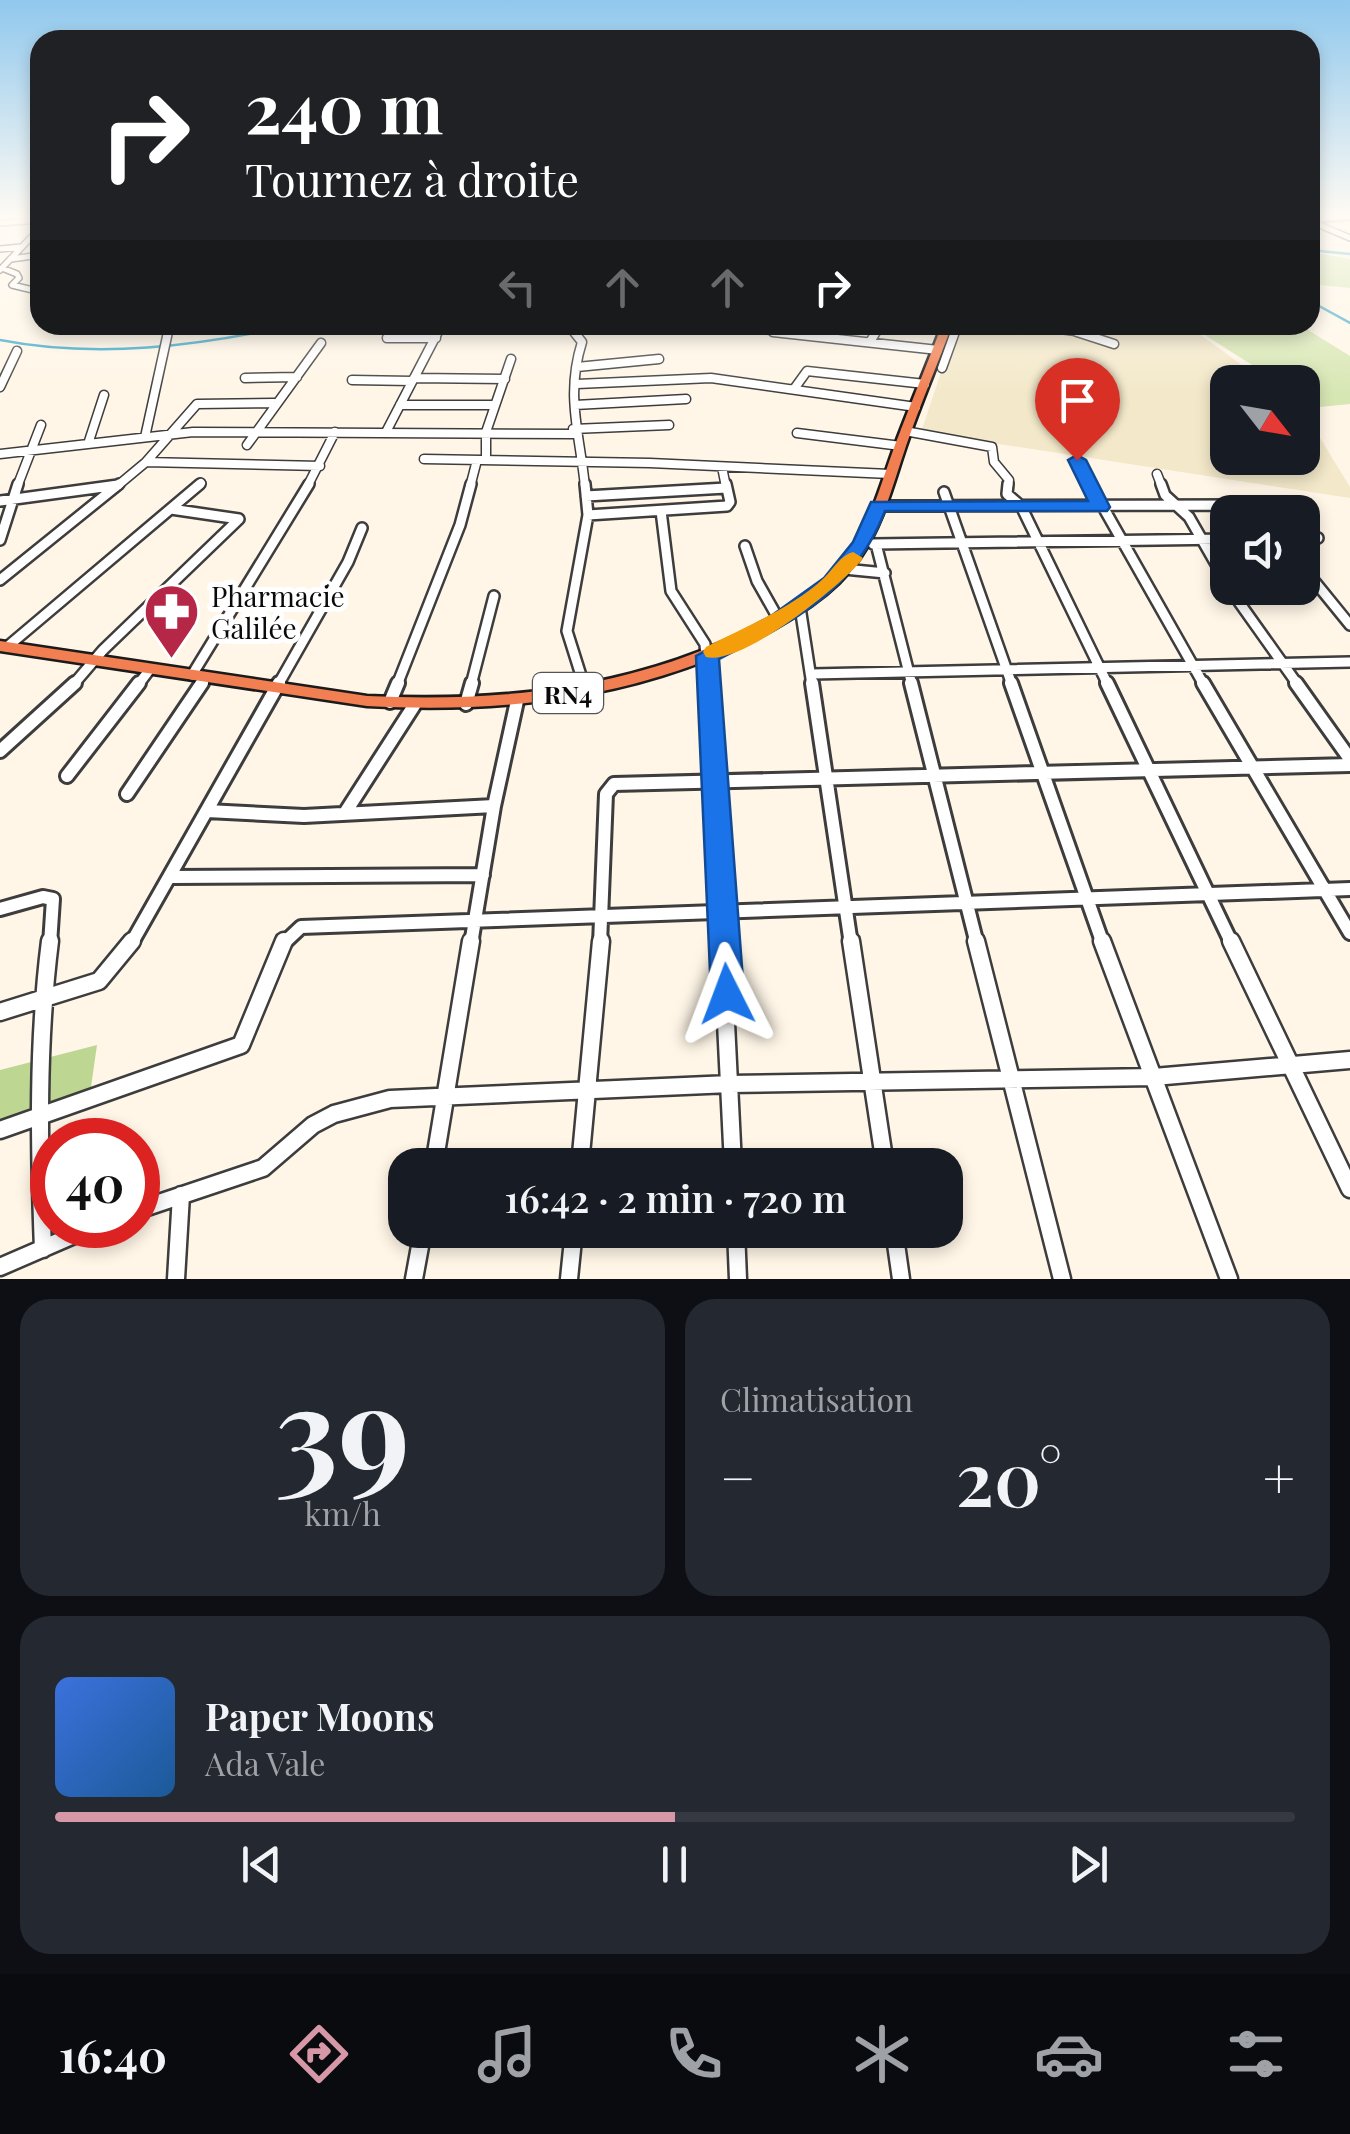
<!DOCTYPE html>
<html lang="fr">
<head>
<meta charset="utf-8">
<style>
	body { margin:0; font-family:"Playfair Display",serif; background:#242831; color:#f1f3f6; height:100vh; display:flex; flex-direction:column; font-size:38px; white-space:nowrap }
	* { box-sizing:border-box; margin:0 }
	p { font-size:32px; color:#9ea1a6 }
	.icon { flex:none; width:55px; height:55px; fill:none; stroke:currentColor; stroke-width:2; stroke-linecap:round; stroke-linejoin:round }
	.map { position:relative; height:1279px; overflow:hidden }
	.panel { display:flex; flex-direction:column; gap:20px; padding:20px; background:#0d0f14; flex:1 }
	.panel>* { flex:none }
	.banner { position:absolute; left:30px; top:30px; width:1290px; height:305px; border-radius:30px; box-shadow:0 5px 15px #0003; background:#202124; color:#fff; overflow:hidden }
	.needle { width:65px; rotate:121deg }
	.fabs { position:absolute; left:1210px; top:365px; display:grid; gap:20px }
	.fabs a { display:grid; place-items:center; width:110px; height:110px; border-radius:20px; background:#171b24; box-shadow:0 5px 15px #0003; font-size:50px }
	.speed { position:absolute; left:30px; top:1118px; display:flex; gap:20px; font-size:50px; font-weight:700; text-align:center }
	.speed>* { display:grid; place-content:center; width:130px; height:130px; border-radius:50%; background:#171b24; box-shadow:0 5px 15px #0003; line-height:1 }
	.speed .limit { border:15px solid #d22; background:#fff; color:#111 }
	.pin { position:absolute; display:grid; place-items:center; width:85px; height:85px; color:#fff; margin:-102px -42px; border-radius:50% 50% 50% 0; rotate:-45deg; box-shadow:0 0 10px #0007 }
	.pin .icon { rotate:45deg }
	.me { position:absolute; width:110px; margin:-55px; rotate:357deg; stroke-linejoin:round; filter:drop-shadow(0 0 8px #0008) }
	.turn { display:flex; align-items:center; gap:35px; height:210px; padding:0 50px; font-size:45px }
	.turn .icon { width:130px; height:130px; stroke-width:2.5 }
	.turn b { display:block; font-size:70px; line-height:85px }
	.lanes { display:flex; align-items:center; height:95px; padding:0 50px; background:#0003; justify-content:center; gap:50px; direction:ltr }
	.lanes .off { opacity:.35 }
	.big { font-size:75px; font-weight:600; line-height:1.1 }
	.panel .card { flex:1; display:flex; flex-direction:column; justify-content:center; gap:15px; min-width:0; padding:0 35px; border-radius:30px; background:#242831 }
	.panel .dial { align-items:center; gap:0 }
	.dial b { font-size:130px; line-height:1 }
	.song { display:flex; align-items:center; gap:30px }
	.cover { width:120px; height:120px; border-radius:15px; background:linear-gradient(135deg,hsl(220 70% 55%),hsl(210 70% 35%)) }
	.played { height:10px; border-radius:5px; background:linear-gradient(90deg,#d697a7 50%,#363941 50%) }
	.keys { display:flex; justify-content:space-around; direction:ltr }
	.heat { display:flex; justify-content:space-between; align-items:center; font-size:55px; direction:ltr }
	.panel .tiles { flex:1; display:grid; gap:20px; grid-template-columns:1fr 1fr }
	.card:last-child { grid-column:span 2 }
	.trip { position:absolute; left:388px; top:1148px; width:575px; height:100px; border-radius:30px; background:#171b24; box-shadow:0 5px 15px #0003; font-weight:600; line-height:100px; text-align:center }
	.tab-bar { display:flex; height:160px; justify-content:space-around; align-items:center; background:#090b0e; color:#9ea1a6 }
	.tab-bar .icon { width:70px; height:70px }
	.tab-bar .on { color:#d697a7 }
	.tab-bar b { font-size:45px; color:#f1f3f6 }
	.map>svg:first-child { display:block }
</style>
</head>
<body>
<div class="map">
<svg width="1350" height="1279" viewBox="0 0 1350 1279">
	<rect width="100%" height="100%" fill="#fff6e7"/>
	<path fill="#f3e8c9" d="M957,325H1187L1265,382H1228V458H1302L1303,410L1350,487V498L921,432Z"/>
	<path fill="#d7e7b3" d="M1310,252L1350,259V288L1310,284Z
		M1189,325H1300L1350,356V404L1320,407L1303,396L1302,382H1279Z"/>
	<path fill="#bdd792" d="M97,1045L91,1087L0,1123V1070Z"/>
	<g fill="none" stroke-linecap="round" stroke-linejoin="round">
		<path stroke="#36a8ca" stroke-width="2.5" d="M1310,250L1350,254
			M1310,301L1350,323
			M0,340C98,359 197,346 294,325"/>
		<defs>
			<path id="minor-far4" d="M1310,221L1350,238
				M0,223L40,220
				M0,249L21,247
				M11,259L40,255
				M2,268L17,274L19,278L12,285L37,291
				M0,270L40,228
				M568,325L576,334
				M901,325L945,330
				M1020,325L1086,334
				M738,328L795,334
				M519,331L521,325
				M168,334L170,325
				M437,334L442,325
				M875,334L880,325
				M954,334L960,325"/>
			<path id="minor-far3" d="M574,332L582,342C565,396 580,434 585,487
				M773,332L938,350
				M1077,332L1114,344
				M387,338H436
				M870,342L876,332
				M577,367L659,359
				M942,368L955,332
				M245,378L297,377
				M414,378L505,379
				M352,380L412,381
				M577,384L711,378L916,407
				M0,387L17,351
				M794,389L807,371L925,384
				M400,405H495
				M575,405L686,399
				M573,429L669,425
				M905,431L992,447L994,462L1009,480L1008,487
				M386,432L438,332
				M797,433L901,446
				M145,437L168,332
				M89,441L104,395
				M247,445L321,343
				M0,454L193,432L574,434
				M424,459L650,463L890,474
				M486,460V432L511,359
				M1077,460L1091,487
				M146,462L320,466
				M722,467L726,487
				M1157,474L1162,487
				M17,487L41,425
				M106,487L118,485
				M116,487L146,462L197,404L274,403
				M197,487L201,483
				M307,487L335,432
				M470,487L477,460"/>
			<path id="minor-far2" d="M1008,484L1007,494L1021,506L1108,685
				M1090,484L1204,685
				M1161,484L1165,495L1189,517L1228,585
				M944,492L1012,685
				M586,496L726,488
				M0,501L118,485
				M878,506L1245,505L1260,512
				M661,511L671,591L705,644L708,685
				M588,515L727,506L730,502L726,484
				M1302,538H1318
				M0,540L18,484
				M873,544L1228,539
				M876,544L912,685
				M745,546L757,581L779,620
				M1302,566L1350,625
				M844,569L885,573
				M0,580L119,484
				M1229,588L1298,685
				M800,607L812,685
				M7,647L200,484
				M812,674L1350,662
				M192,675L309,484
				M73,685L103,650L239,519L171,509
				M138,685L150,669
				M201,685L206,677
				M278,685L348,562L362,528
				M397,685L460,525L471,484
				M471,685L494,596
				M584,685L567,631L588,515L585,484"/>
			<path id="minor-far1" d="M584,683L586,690
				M708,683L722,944
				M812,683L851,944
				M911,683L977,944
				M1011,683L1103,944
				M1107,683L1232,944
				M1203,683L1350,933
				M1296,683L1350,759
				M390,702L398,683
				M466,704L472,683
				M0,751L75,683
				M67,776L139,683
				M127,794L202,683
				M207,811L304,816L494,806
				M345,813L415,704
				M172,877L483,875
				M0,909L43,897L53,899L50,944
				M131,944L279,683
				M283,944L301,927L1350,889
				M471,944L494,806L517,701
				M600,944L606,794L614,784L1350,765"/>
			<path id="minor" d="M722,941L733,1165
				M851,941L885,1165
				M976,941L1062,1279
				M1102,941L1229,1279
				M1231,941L1350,1189
				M0,1012L99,981L132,941
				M0,1130L241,1045L284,941
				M434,1165L471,941
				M580,1165L601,941
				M138,1210L263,1168L313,1125L334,1114L390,1099L730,1084L1154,1077L1350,1060
				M736,1230L738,1279
				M894,1230L901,1279
				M43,1249C39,1146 37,1044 50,941
				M0,1267L97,1225
				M176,1279L181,1195
				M414,1279L423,1230
				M569,1279L574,1230"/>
			<path id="highway" d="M1350,216V219L1310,222V218Z
				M942,325H952C937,366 920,405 906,446C893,484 883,525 860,558C834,596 792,620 752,640C631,700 500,713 367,706L0,651V641L367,696C498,702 625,690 744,632C782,614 822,591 847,556C871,524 881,483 895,445C910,405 927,365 942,325Z"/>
		</defs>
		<use href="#minor-far4" stroke="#3d3d3d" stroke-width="8"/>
		<use href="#minor-far3" stroke="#3d3d3d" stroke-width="11"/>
		<use href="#minor-far2" stroke="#3d3d3d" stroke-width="14"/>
		<use href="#minor-far1" stroke="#3d3d3d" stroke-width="18"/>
		<use href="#minor" stroke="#3d3d3d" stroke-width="21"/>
		<use href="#highway" stroke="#1b1b1b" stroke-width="5"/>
		<use href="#minor-far4" stroke="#fff" stroke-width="5"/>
		<use href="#minor-far3" stroke="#fff" stroke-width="8"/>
		<use href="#minor-far2" stroke="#fff" stroke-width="9"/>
		<use href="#minor-far1" stroke="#fff" stroke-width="12"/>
		<use href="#minor" stroke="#fff" stroke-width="16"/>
		<use href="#highway" fill="#f27f52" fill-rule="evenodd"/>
	</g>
	<linearGradient id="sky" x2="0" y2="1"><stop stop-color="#90c8ed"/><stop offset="0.55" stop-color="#fffbf4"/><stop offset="1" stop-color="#fffbf4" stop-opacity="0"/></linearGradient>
	<rect width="1350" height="395" fill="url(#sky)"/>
	<path fill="#1a73e8" stroke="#114b97" stroke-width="2.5" d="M1077,455L1086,460L1110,507L1107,511H885C853,593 793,622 719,659L744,994L739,1003L727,1008L716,1003L711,994L696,656L771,616L824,578L853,542L871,502L1088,501L1068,460Z"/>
	<path fill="#f59e0b" d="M853,552L863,558L860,562C838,588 741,666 706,657L703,652L706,647C746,626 791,609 824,578C834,568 840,556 853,552Z"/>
	<defs>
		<symbol id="pharmacy-pin" viewBox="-11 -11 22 30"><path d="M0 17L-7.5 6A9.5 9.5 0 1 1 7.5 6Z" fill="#b62646" stroke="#fff"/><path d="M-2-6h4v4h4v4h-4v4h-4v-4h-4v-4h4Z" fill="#fff"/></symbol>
	</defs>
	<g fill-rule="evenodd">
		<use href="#pharmacy-pin" x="140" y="580" width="63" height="86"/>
	</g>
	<g text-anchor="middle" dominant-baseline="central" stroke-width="10" stroke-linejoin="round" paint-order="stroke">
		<rect fill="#fff" stroke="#545454" stroke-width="2.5" x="533" y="673" width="70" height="40" rx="8"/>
		<g font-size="25" font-weight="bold" fill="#0a0a0a">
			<text x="568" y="693">RN4</text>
		</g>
		<g font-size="28" fill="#0a0a0a" stroke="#fff" text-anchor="start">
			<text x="211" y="595">Pharmacie<tspan x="211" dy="32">Galilée</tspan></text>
		</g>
	</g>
</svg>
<div class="fabs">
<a><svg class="needle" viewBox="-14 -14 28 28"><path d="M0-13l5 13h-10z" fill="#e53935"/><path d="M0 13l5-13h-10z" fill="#9ea1a6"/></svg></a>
<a><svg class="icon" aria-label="sound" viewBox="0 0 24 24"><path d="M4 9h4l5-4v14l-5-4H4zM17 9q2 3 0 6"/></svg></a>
</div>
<div class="speed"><div class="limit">40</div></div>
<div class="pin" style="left:1077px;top:460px;background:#d93025"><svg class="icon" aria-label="arrive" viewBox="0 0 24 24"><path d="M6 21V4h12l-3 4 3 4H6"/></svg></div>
<svg class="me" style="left:727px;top:994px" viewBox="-20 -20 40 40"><path d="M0-17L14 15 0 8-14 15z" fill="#1a73e8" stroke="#fff" stroke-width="4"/></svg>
<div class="trip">16:42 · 2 min · 720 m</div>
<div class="banner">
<div class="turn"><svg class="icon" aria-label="right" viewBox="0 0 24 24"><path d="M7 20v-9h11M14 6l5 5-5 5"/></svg><div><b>240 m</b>Tournez à droite</div></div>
<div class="lanes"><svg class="icon off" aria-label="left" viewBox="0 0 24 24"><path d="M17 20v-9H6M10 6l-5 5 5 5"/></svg><svg class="icon off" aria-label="ahead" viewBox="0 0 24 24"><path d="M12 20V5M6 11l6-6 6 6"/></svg><svg class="icon off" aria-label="ahead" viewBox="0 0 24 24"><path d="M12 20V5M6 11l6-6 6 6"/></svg><svg class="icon" aria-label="right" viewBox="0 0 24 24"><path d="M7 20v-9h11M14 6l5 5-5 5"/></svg></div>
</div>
</div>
<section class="panel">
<div class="tiles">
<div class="card dial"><b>39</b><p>km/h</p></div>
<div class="card"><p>Climatisation</p>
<div class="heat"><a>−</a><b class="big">20°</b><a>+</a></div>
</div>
<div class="card">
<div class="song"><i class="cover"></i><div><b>Paper Moons</b><p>Ada Vale</p></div></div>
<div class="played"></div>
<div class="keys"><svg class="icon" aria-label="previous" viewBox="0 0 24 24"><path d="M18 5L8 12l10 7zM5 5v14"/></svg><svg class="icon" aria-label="pause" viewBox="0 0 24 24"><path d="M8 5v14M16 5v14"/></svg><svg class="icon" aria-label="next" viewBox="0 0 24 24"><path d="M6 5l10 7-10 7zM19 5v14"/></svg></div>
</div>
</div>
</section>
<nav class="tab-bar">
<b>16:40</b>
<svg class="icon on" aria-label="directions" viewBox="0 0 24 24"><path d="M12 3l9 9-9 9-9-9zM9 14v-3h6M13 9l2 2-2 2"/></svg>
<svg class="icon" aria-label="music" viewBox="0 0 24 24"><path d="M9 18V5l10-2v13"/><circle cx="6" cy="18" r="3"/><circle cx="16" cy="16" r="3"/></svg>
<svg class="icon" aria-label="phone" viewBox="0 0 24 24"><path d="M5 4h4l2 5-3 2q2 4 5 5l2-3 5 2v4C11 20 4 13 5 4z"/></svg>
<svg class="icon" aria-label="climate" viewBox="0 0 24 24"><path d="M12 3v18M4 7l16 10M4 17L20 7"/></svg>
<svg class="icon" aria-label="car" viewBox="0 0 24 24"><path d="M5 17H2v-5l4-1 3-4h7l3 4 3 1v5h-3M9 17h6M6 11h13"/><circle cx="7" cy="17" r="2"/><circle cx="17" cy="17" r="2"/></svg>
<svg class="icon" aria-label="filters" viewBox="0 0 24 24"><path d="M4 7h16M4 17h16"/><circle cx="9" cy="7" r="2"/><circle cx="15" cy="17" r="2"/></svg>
</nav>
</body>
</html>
